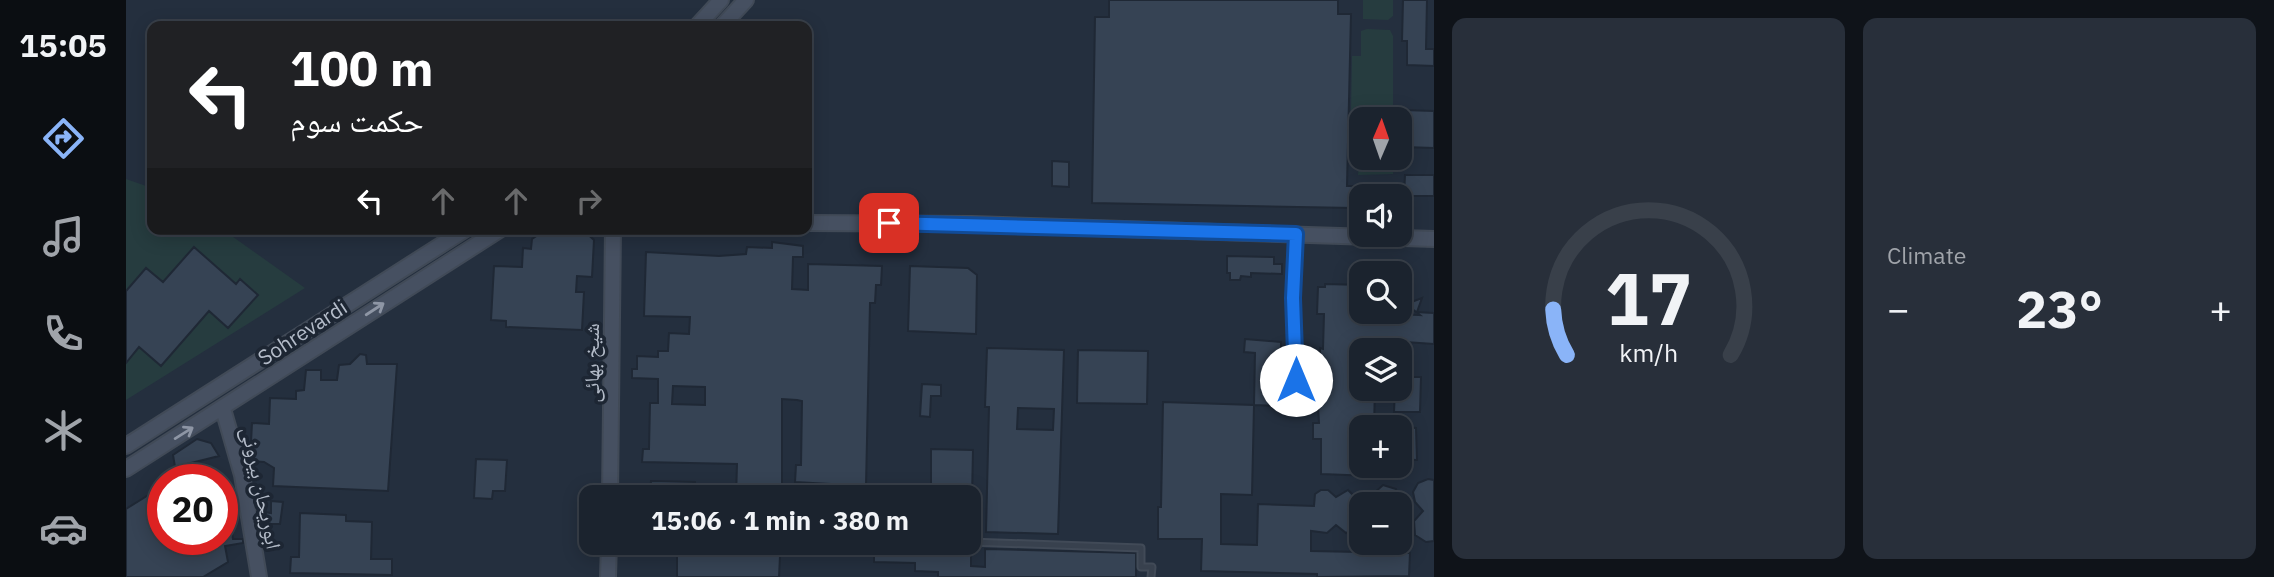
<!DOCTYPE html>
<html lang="en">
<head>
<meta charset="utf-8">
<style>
	body { margin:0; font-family:"IBM Plex Sans","Noto Naskh Arabic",sans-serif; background:#282f3a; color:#f1f3f6; height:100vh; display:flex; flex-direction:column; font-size:26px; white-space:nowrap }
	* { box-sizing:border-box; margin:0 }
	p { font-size:23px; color:#a0a4aa }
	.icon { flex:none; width:38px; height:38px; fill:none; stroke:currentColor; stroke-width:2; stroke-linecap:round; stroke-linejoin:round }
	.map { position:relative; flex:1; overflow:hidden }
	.details { display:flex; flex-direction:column; gap:18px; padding:18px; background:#0f1319; width:840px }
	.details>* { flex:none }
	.hud { position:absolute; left:21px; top:21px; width:665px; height:214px; border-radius:14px; box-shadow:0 4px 18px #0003,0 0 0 2px #39404a; background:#202124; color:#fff; overflow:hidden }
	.needle { width:46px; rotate:2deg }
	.buttons { position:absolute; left:1223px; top:107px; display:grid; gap:14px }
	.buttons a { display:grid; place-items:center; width:63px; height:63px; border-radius:14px; background:#1b232e; box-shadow:0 4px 18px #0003,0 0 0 2px #39404a; font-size:35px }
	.speed { position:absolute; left:21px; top:464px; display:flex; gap:14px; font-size:35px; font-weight:700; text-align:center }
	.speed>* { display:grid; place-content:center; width:91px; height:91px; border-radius:50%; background:#1b232e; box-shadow:0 4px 18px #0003,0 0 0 2px #39404a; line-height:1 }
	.speed .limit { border:10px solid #d22; background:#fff; color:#111 }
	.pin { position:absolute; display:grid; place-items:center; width:60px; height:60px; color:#fff; margin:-30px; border-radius:14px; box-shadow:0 4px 10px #0006 }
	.me { position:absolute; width:77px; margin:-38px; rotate:0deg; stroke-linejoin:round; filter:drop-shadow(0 0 5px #0008) }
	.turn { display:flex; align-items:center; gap:24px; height:147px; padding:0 28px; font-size:32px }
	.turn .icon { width:91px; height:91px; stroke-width:2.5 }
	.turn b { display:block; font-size:49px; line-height:60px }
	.lanes { display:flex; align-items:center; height:66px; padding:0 28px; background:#0003; justify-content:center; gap:35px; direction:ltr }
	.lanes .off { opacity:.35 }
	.big { font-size:52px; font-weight:700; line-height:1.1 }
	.details .tile { flex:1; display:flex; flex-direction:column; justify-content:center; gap:10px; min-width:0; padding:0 24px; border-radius:14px; background:#282f3a }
	.details .dial { align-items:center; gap:0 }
	.dial svg { height:182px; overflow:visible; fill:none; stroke:#39404a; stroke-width:7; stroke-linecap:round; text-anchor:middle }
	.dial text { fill:#f1f3f6; stroke:none }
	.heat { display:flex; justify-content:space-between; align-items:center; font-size:38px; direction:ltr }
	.details .tiles { flex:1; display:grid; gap:18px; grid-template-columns:repeat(2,1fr) }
	.trip { position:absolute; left:453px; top:485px; width:402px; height:70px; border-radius:14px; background:#1b232e; box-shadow:0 4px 18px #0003,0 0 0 2px #39404a; font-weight:700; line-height:70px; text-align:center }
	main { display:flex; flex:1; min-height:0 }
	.tabs { display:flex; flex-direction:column; width:126px; justify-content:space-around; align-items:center; background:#0b0e12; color:#a0a4aa }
	.tabs .icon { width:49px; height:49px }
	.tabs .selected { color:#8ab4f8 }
	.tabs b { font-size:32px; color:#f1f3f6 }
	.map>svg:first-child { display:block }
</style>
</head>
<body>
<main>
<nav class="tabs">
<b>15:05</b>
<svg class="icon selected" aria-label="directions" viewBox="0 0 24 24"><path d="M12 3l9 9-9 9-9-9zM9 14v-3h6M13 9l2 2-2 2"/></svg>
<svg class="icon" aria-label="music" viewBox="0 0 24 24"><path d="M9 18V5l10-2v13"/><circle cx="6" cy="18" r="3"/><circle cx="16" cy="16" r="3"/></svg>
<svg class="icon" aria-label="phone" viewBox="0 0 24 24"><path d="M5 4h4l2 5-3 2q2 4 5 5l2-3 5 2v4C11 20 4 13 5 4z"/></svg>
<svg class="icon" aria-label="climate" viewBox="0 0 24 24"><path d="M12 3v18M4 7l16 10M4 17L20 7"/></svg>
<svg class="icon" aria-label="car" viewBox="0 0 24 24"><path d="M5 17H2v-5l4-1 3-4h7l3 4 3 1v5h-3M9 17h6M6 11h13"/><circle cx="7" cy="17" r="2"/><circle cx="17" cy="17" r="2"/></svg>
</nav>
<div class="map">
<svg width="1308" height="577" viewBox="0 0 1308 577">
	<rect width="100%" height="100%" fill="#242f3e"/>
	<path fill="#263c3f" d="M1237,0H1267V16L1262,20L1237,19Z
		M1241,29L1264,30L1267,36V119H1236V158H1267V174L1232,175L1233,164H1224L1226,56H1235V31Z
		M0,179L26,188V229H96L179,288L0,400Z"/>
	<path fill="#364354" stroke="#1f2835" stroke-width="2" fill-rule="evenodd" d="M983,0H1212V14H1225L1221,186H1228V208L966,203L969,17H983Z
		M1277,0H1301L1300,49H1308V66L1281,65V41H1276Z
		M1278,110L1308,111V148L1277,147Z
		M926,161L943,162V187L926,186Z
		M1279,175H1308V196H1278Z
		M421,229H456L468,240L466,277L451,276L450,292H458L456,330L380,327V321L365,320L368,266L396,267L397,248L405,249L406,239Z
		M646,242L677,246V257H667L666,289L682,290V264L756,266L755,285H750L749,303H744L740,486L669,482L670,465H675L676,401L671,400L656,399V497H610L611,464L516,462L517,449H523L524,403H532V379L506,378V369H511V356L532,357V351H542L543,333L563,334L564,317L518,316L520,252L593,256L620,254L621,247L646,248ZM547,386L579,387V405L546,404Z
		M68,247L110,284L114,279L132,295L102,328L83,311L35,366L13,347L0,363V291L20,268L37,282Z
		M1101,256L1148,257V264H1156V274L1125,273V277L1115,276L1114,280H1104V273H1101Z
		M784,266L842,268L851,275L850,334L782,331Z
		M1199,284L1236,285V312L1294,315L1280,304L1296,298L1291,312L1308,313V344L1280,342L1279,350H1236V388H1249L1248,427H1236V466H1247L1246,476L1195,474V439H1187V423H1193L1190,374H1197L1198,358L1194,357V348L1197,349L1198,314H1191L1192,287H1199Z
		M1119,339L1155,342V406L1128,405L1129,353L1118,352Z
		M861,348L938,350L932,534L860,532L863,407H859ZM892,408L928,409L927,430L891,429Z
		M952,350L1022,351L1021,404L951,403Z
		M234,354L240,355L241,364H271L262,491L147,486L148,468L138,462L124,461L126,423L143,424L144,398L170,399V391L178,390L180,370H195V380H211L213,365L224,364Z
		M1274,377H1295L1294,412H1268L1269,388H1274Z
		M796,384L815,385V396H805L804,417L794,416Z
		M1037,402L1128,405L1126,495L1095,494V544L1131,545L1132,504L1188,506L1189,494L1195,490H1202L1210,497L1222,490L1231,499L1223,513L1231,521L1230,529L1220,533L1210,525L1201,533L1185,531V551L1284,553L1283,576L1191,577V574L1075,571L1076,539H1032V507H1035Z
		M1274,427L1290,428L1291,460L1274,459Z
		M71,439L85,443L93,456L49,467L47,455Z
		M805,449L847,450L846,497H805Z
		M350,459L381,460L379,491H367L366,499L348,498Z
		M1302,479L1308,480V541L1300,542L1289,535L1288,521L1297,511L1289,502L1287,492L1292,483Z
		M525,481L569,482V497H524Z
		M1257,485L1270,489L1273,504H1247V494Z
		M37,486V539H96V498L100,497L107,539H117V543L99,546L102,562L77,577H0V509Z
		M145,501L157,502L154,524H138V512L145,513Z
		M174,513L220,515V521L246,522L245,559H266V575L164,573L165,557H173Z
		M516,543L542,544V553H516Z
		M748,543L845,548V566L859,567V549L1010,553V577H812V572L789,571V563L748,562Z
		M551,554L654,556L653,577H551Z"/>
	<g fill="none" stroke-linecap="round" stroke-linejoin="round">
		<defs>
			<path id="lane" d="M1169,237L1167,298L1170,380
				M844,542L1015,548V567H1026L1025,577"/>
			<path id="secondary" d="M571,26L595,0
				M596,26L620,0
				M681,223L846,224L1308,239
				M97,409L116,475L133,577
				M0,446L340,229
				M0,469L375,229
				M484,497L487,229
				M482,577L483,542"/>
		</defs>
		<use href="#lane" stroke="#414a57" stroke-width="9"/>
		<use href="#secondary" stroke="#414a57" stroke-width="18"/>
		<use href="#lane" stroke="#38414e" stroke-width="5"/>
		<use href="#secondary" stroke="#465061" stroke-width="14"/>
	</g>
	<defs><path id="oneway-shaft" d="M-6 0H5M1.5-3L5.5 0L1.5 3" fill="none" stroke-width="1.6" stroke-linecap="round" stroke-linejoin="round" transform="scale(1.75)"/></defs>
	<g stroke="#8e96a5">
		<use href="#oneway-shaft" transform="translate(249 309) rotate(-33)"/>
		<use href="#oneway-shaft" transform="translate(58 433) rotate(-32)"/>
	</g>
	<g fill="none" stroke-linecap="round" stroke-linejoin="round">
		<defs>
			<path id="route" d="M763,223L1170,234L1167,298L1170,380"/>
		</defs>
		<use href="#route" stroke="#114b97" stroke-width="18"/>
		<use href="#route" stroke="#1a73e8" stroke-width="12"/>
	</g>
	<g text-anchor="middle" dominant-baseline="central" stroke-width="7" stroke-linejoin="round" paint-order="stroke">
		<g font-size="21" fill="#b4bcc9" stroke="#1d2633">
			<text transform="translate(176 332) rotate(-33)">Sohrevardi</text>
			<text transform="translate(465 363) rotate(-90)">شیخ بهائی</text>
			<text transform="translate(136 488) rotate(78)">ابوریحان بیرونی</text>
		</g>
	</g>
</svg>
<div class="buttons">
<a><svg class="needle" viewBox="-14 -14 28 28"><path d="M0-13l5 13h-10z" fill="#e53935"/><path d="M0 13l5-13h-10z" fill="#a0a4aa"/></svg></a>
<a><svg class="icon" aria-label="sound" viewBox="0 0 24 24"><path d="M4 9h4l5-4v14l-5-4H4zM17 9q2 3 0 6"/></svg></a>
<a><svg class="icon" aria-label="search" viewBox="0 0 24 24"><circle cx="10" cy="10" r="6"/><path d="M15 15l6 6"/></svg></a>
<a><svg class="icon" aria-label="layers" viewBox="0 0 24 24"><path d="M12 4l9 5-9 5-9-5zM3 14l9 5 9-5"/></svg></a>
<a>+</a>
<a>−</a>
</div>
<div class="speed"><div class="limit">20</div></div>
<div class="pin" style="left:763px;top:223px;background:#d93025"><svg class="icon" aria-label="arrive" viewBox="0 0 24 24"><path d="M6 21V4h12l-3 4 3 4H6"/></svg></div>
<svg class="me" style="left:1170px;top:380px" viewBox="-20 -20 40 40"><circle r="19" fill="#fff"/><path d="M0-13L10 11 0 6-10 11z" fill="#1a73e8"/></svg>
<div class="trip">15:06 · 1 min · 380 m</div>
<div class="hud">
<div class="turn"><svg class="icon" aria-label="left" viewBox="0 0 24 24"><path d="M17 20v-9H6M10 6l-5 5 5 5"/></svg><div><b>100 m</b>حکمت سوم</div></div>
<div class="lanes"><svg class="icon" aria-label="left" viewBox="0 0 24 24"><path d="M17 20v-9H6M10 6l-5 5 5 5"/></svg><svg class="icon off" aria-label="ahead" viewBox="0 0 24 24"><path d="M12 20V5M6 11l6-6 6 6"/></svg><svg class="icon off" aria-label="ahead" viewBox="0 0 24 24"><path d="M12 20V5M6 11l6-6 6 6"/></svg><svg class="icon off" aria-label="right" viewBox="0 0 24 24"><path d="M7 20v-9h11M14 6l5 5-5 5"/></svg></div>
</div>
</div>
<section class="details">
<div class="tiles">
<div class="tile dial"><svg viewBox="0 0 100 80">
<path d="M14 69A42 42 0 1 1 86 69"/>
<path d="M14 69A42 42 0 0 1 8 49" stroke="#8ab4f8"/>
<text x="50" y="56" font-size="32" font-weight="700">17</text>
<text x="50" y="72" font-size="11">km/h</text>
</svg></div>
<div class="tile"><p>Climate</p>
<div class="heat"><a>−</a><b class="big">23°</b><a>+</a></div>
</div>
</div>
</section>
</main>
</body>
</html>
